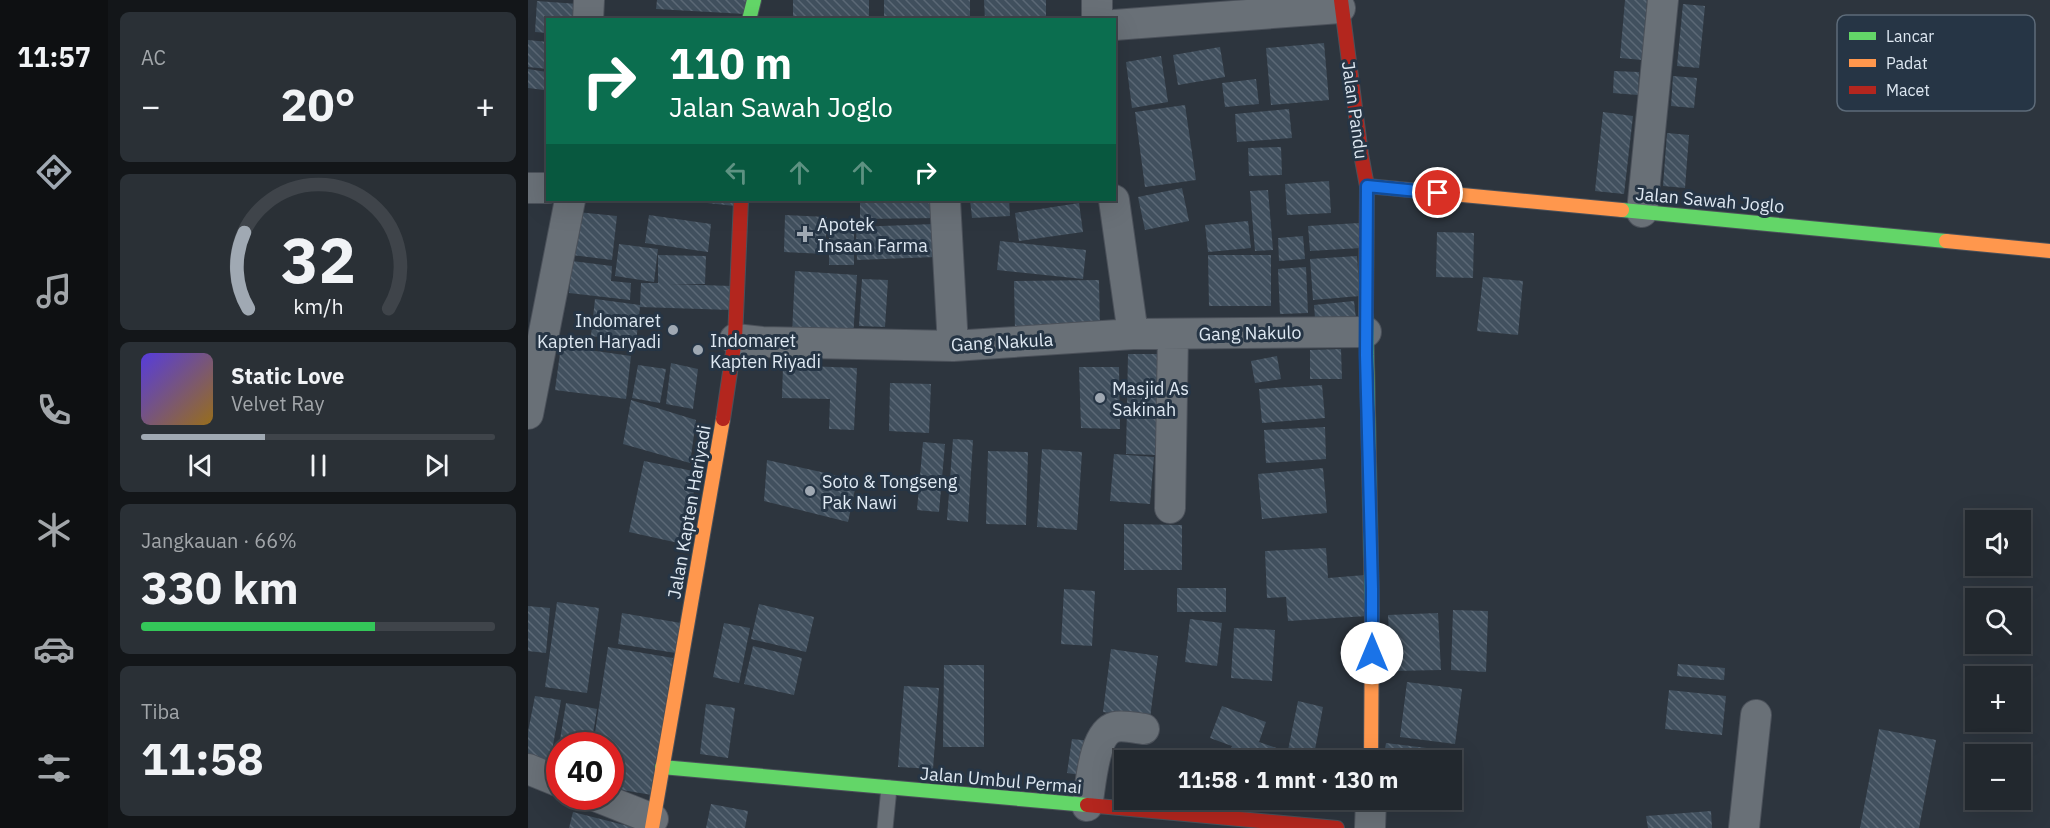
<!DOCTYPE html>
<html lang="id">
<head>
<meta charset="utf-8">
<style>
	body { margin:0; font-family:"IBM Plex Sans",sans-serif; background:#2a3036; color:#f1f3f6; height:100vh; display:flex; flex-direction:column; font-size:22px; white-space:nowrap }
	* { box-sizing:border-box; margin:0 }
	p { font-size:20px; color:#a2a6aa }
	.icon { flex:none; width:33px; height:33px; fill:none; stroke:currentColor; stroke-width:2; stroke-linecap:round; stroke-linejoin:round }
	.map { position:relative; flex:1; overflow:hidden }
	.details { display:flex; flex-direction:column; gap:12px; padding:12px; background:#131619; width:420px }
	.details>* { flex:none }
	.hud { position:absolute; left:18px; top:18px; width:570px; height:183px; border-radius:0px; box-shadow:0 6px 24px #0002,0 0 0 2px #3f444a; background:#0b6e4f; color:#fff; overflow:hidden }
	.buttons { position:absolute; left:1437px; top:510px; display:grid; gap:12px }
	.buttons a { display:grid; place-items:center; width:66px; height:66px; border-radius:0px; background:#22282e; box-shadow:0 6px 24px #0002,0 0 0 2px #3f444a; font-size:30px }
	.speed { position:absolute; left:18px; top:732px; display:flex; gap:12px; font-size:30px; font-weight:700; text-align:center }
	.speed>* { display:grid; place-content:center; width:78px; height:78px; border-radius:50%; background:#22282e; box-shadow:0 6px 24px #0002,0 0 0 2px #3f444a; line-height:1 }
	.speed .limit { border:9px solid #d22; background:#fff; color:#111 }
	.pin { position:absolute; display:grid; place-items:center; width:51px; height:51px; color:#fff; margin:-26px; border:3px solid #fff; border-radius:50%; box-shadow:0 2px 6px #0007 }
	.me { position:absolute; width:66px; margin:-33px; rotate:0deg; stroke-linejoin:round; filter:drop-shadow(0 0 4px #0008) }
	.turn { display:flex; align-items:center; gap:21px; height:126px; padding:0 24px; font-size:27px }
	.turn .icon { width:78px; height:78px; stroke-width:2.5 }
	.turn b { display:block; font-size:42px; line-height:51px }
	.lanes { display:flex; align-items:center; height:57px; padding:0 24px; background:#0003; justify-content:center; gap:30px; direction:ltr }
	.lanes .off { opacity:.35 }
	.big { font-size:45px; font-weight:700; line-height:1.1 }
	.details .tile { flex:1; display:flex; flex-direction:column; justify-content:center; gap:9px; min-width:0; padding:0 21px; border-radius:9px; background:#2a3036 }
	.details .dial { align-items:center; gap:0 }
	.dial svg { height:156px; overflow:visible; fill:none; stroke:#3f444a; stroke-width:7; stroke-linecap:round; text-anchor:middle }
	.dial text { fill:#f1f3f6; stroke:none }
	.song { display:flex; align-items:center; gap:18px }
	.cover { width:72px; height:72px; border-radius:9px; background:linear-gradient(135deg,hsl(250 70% 55%),hsl(40 70% 35%)) }
	.played { height:6px; border-radius:3px; background:linear-gradient(90deg,#a0a9b3 35%,#3f444a 35%) }
	.keys { display:flex; justify-content:space-around; direction:ltr }
	.heat { display:flex; justify-content:space-between; align-items:center; font-size:33px; direction:ltr }
	.charge { height:9px; border-radius:4px; background:linear-gradient(90deg,#34c759 66%,#3f444a 0) }
	.trip { position:absolute; left:586px; top:750px; width:348px; height:60px; border-radius:0px; background:#22282e; box-shadow:0 6px 24px #0002,0 0 0 2px #3f444a; font-weight:700; line-height:60px; text-align:center }
	main { display:flex; flex:1; min-height:0 }
	.dock { display:flex; flex-direction:column; width:108px; justify-content:space-around; align-items:center; background:#0e1012; color:#a2a6aa }
	.dock .icon { width:42px; height:42px }
	.dock .active { color:#a0a9b3 }
	.dock b { font-size:27px; color:#f1f3f6 }
	.map>svg:first-child { display:block }
</style>
</head>
<body>
<main>
<nav class="dock">
<b>11:57</b>
<svg class="icon active" aria-label="directions" viewBox="0 0 24 24"><path d="M12 3l9 9-9 9-9-9zM9 14v-3h6M13 9l2 2-2 2"/></svg>
<svg class="icon" aria-label="music" viewBox="0 0 24 24"><path d="M9 18V5l10-2v13"/><circle cx="6" cy="18" r="3"/><circle cx="16" cy="16" r="3"/></svg>
<svg class="icon" aria-label="phone" viewBox="0 0 24 24"><path d="M5 4h4l2 5-3 2q2 4 5 5l2-3 5 2v4C11 20 4 13 5 4z"/></svg>
<svg class="icon" aria-label="climate" viewBox="0 0 24 24"><path d="M12 3v18M4 7l16 10M4 17L20 7"/></svg>
<svg class="icon" aria-label="car" viewBox="0 0 24 24"><path d="M5 17H2v-5l4-1 3-4h7l3 4 3 1v5h-3M9 17h6M6 11h13"/><circle cx="7" cy="17" r="2"/><circle cx="17" cy="17" r="2"/></svg>
<svg class="icon" aria-label="filters" viewBox="0 0 24 24"><path d="M4 7h16M4 17h16"/><circle cx="9" cy="7" r="2"/><circle cx="15" cy="17" r="2"/></svg>
</nav>
<section class="details">
<div class="tile"><p>AC</p>
<div class="heat"><a>−</a><b class="big">20°</b><a>+</a></div>
</div>
<div class="tile dial"><svg viewBox="0 0 100 80">
<path d="M14 69A42 42 0 1 1 86 69"/>
<path d="M14 69A42 42 0 0 1 12 30" stroke="#a0a9b3"/>
<text x="50" y="56" font-size="32" font-weight="700">32</text>
<text x="50" y="72" font-size="11">km/h</text>
</svg></div>
<div class="tile">
<div class="song"><i class="cover"></i><div><b>Static Love</b><p>Velvet Ray</p></div></div>
<div class="played"></div>
<div class="keys"><svg class="icon" aria-label="previous" viewBox="0 0 24 24"><path d="M18 5L8 12l10 7zM5 5v14"/></svg><svg class="icon" aria-label="pause" viewBox="0 0 24 24"><path d="M8 5v14M16 5v14"/></svg><svg class="icon" aria-label="next" viewBox="0 0 24 24"><path d="M6 5l10 7-10 7zM19 5v14"/></svg></div>
</div>
<div class="tile"><p>Jangkauan · 66%</p><b class="big">330 km</b><div class="charge"></div></div>
<div class="tile"><p>Tiba</p><b class="big">11:58</b></div>
</section>
<div class="map">
<svg width="1522" height="828" viewBox="0 0 1522 828">
	<defs>
		<pattern id="building-back-hatch" width="6" height="6" patternUnits="userSpaceOnUse" patternTransform="scale(1.5)"><rect width="6" height="6" fill="#41505e"/><path d="M-1 5l2 2M0 0l6 6M5-1l2 2" fill="none" stroke="#5c6976"/></pattern>
	</defs>
	<rect width="100%" height="100%" fill="#2d353e"/>
	<path fill="url(#building-back-hatch)" d="M129,0H218L217,14L128,9Z
		M265,0H341V20H265Z
		M356,0H442V20H356Z
		M456,0H518V20H457Z
		M1097,0H1119L1114,60L1092,58Z
		M9,1L50,4L49,20H20V33L7,32Z
		M1155,4L1177,6L1171,68L1149,66Z
		M0,40L20,42V69L0,67Z
		M796,43L801,100L743,105L738,48Z
		M692,47L697,77L650,85L645,55Z
		M633,56L640,102L604,108L598,62Z
		M0,69L19,72L16,90L0,88Z
		M1086,71L1111,72L1110,95L1085,93Z
		M1145,76L1169,78L1166,108L1143,106Z
		M728,79L731,104L697,107L694,83Z
		M657,105L668,180L617,187L607,112Z
		M761,109L764,138L709,142L707,114Z
		M1075,112L1105,116L1096,194L1067,191Z
		M1139,133L1161,135L1157,188L1135,186Z
		M753,147L754,175L721,176L720,148Z
		M801,181L803,213L759,215L757,184Z
		M654,188L661,221L617,230L610,197Z
		M740,190L745,250L727,251L722,191Z
		M170,200H207V206L170,202Z
		M332,200H411L412,218L332,219Z
		M442,200H481L482,216L444,218Z
		M551,203L555,232L491,241L487,213Z
		M49,212L89,216L84,260L44,255Z
		M121,215L183,224L180,252L117,243Z
		M257,215L299,217L297,254L256,252Z
		M720,221L723,248L680,252L677,225Z
		M831,223L833,248L782,251L780,226Z
		M406,224L407,257L329,260L328,227Z
		M301,232H326V265H301Z
		M909,232L946,233L945,278L908,277Z
		M775,236L777,259L751,261L750,238Z
		M472,241L558,250L555,279L469,270Z
		M91,244L130,249L126,282L87,276Z
		M130,255L178,256L177,284H142L204,286L203,310L112,307L108,342L63,336L67,299L112,305L113,283H130Z
		M680,255H743V306H681Z
		M829,256L832,296L785,300L782,259Z
		M44,261L84,266L83,281L103,283L102,300L41,293Z
		M778,267L780,313L752,314L750,269Z
		M267,271L329,275L325,338L264,334Z
		M955,277L995,281L990,335L949,331Z
		M334,279L360,280L357,327L331,326Z
		M571,280L572,330H487L486,281Z
		M826,301L829,328L788,331L786,305Z
		M33,346L103,356L98,399L27,390Z
		M813,349L814,379H782V350Z
		M600,354H632L630,455L598,454Z
		M749,356L753,379L727,383L723,361Z
		M143,363L170,369L165,409L138,404Z
		M110,365L138,369L132,403L104,398Z
		M255,365L329,368L326,430L301,429L302,399L254,398Z
		M551,367H591L592,429L553,428Z
		M362,383L403,384L401,433L361,431Z
		M794,385L797,418L734,423L731,389Z
		M103,400L168,420L162,463L95,444Z
		M797,427L798,459L738,463L736,430Z
		M425,439L445,440L440,522L419,520Z
		M395,442L417,444L411,512L389,510Z
		M514,449L554,452L549,530L509,527Z
		M460,451L500,452L498,525L458,524Z
		M586,454L626,457L622,504L582,501Z
		M239,460L329,480L320,522L236,501Z
		M116,461L170,472L155,544L101,532Z
		M795,468L799,513L734,519L730,474Z
		M596,524L654,525V570H596Z
		M798,548L800,578L837,575L840,616L760,621L758,597L739,598L737,551Z
		M649,588H698V612H649Z
		M536,589L567,591L564,646L533,644Z
		M29,602L71,608L59,693L17,687Z
		M231,604L286,617L278,652L223,639Z
		M0,606L22,608L18,653L0,651Z
		M925,610L960,611L958,672L923,670Z
		M94,613L153,623L148,653L90,644Z
		M910,613L913,670L863,671L860,615Z
		M662,619L694,623L689,666L657,662Z
		M196,623L222,628L211,683L185,677Z
		M706,628L747,630L744,681L703,678Z
		M225,646L274,658L266,695L216,684Z
		M80,647L145,658L124,795L82,788V746H65Z
		M583,649L630,656L622,718L575,712Z
		M1150,664L1197,668L1196,680L1149,676Z
		M416,665H456V747H415Z
		M879,682L934,689L927,744L872,737Z
		M376,686L411,688L405,769L370,767Z
		M1141,690L1198,696L1194,735L1137,729Z
		M7,696L33,700L21,768L0,764V732Z
		M770,701L795,707L785,760H758Z
		M38,703L69,709L63,746H31Z
		M178,704L207,708L200,758L172,754Z
		M694,706L738,722L731,742L757,751L754,760H699L704,746L682,738Z
		M1351,729L1408,740L1391,828H1332Z
		M544,739L563,741L559,776L539,773Z
		M858,743L915,750L914,760H855Z
		M183,804L220,811L217,828H178Z
		M1183,811L1184,828H1120L1118,816Z
		M45,812L104,827V828H41Z"/>
	<g fill="none" stroke-linecap="round" stroke-linejoin="round">
		<defs>
			<path id="lane" d="M357,828L361,788"/>
			<path id="street" d="M569,0V20
				M60,20L61,0
				M586,25L812,8
				M0,188H20
				M417,200L425,346
				M1114,212L1135,0
				M605,334L838,332
				M207,339L234,342L425,346L605,334L586,200
				M0,414L42,200
				M642,508L645,335
				M0,769L32,782
				M67,796L125,819
				M559,806C563,786 565,733 587,727C595,725 608,728 616,729
				M842,828L843,800
				M1216,828L1228,715"/>
			<path id="fast" d="M221,20L226,0
				M1094,210L1418,241
				M838,312L844,609
				M134,767L559,805"/>
			<path id="slow" d="M839,186L1094,210
				M1418,241L1522,251
				M843,760L844,609
				M124,828L195,419"/>
			<path id="jam" d="M813,0L833,154L839,186L838,312
				M195,419L207,339L213,200
				M559,805L809,828"/>
		</defs>
		<use href="#lane" stroke="#4b515a" stroke-width="17"/>
		<use href="#street" stroke="#4b515a" stroke-width="32"/>
		<use href="#fast" stroke="#4b515a" stroke-width="16"/>
		<use href="#slow" stroke="#4b515a" stroke-width="16"/>
		<use href="#jam" stroke="#4b515a" stroke-width="16"/>
		<use href="#lane" stroke="#697077" stroke-width="15"/>
		<use href="#street" stroke="#697077" stroke-width="30"/>
		<use href="#fast" stroke="#63d668" stroke-width="14"/>
		<use href="#slow" stroke="#ff974d" stroke-width="14"/>
		<use href="#jam" stroke="#b3261e" stroke-width="14"/>
	</g>
	<g fill="none" stroke-linecap="round" stroke-linejoin="round">
		<defs>
			<path id="route" d="M844,653V589L838,355L839,186L910,193"/>
		</defs>
		<use href="#route" stroke="#114b97" stroke-width="15"/>
		<use href="#route" stroke="#1a73e8" stroke-width="10"/>
	</g>
	<g fill="#a0a9b3" stroke="#263545" stroke-width="2">
		<path d="M274 225h6v6h6v6h-6v6h-6v-6h-6v-6h6z"/>
		<circle cx="145" cy="330" r="6"/>
		<circle cx="170" cy="350" r="6"/>
		<circle cx="572" cy="398" r="6"/>
		<circle cx="282" cy="491" r="6"/>
	</g>
	<g text-anchor="middle" dominant-baseline="central" stroke-width="6" stroke-linejoin="round" paint-order="stroke">
		<g font-size="18" fill="#dee8f2" stroke="#263545">
			<text transform="translate(827 110) rotate(82)">Jalan Pandu</text>
			<text transform="translate(1182 200) rotate(5)">Jalan Sawah Joglo</text>
			<text transform="translate(722 333) rotate(-1)">Gang Nakulo</text>
			<text transform="translate(474 342) rotate(-3)">Gang Nakula</text>
			<text transform="translate(161 512) rotate(-80)">Jalan Kapten Hariyadi</text>
			<text transform="translate(473 780) rotate(5)">Jalan Umbul Permai</text>
		</g>
		<g font-size="18" fill="#dee8f2" stroke="#263545" text-anchor="start">
			<text x="289" y="224">Apotek<tspan x="289" dy="21">Insaan Farma</tspan></text>
			<text x="133" y="320" text-anchor="end">Indomaret<tspan x="133" dy="21">Kapten Haryadi</tspan></text>
			<text x="182" y="340">Indomaret<tspan x="182" dy="21">Kapten Riyadi</tspan></text>
			<text x="584" y="388">Masjid As<tspan x="584" dy="21">Sakinah</tspan></text>
			<text x="294" y="481">Soto &amp; Tongseng<tspan x="294" dy="21">Pak Nawi</tspan></text>
		</g>
	</g>
	<rect x="1309" y="15" width="198" height="96" rx="9" fill="#263545" stroke="#5d6b79" stroke-width="1.5"/>
	<rect x="1321" y="32" width="27" height="8" fill="#63d668"/>
	<rect x="1321" y="59" width="27" height="8" fill="#ff974d"/>
	<rect x="1321" y="86" width="27" height="8" fill="#b3261e"/>
	<g font-size="16" fill="#dee8f2">
		<text x="1358" y="42">Lancar</text>
		<text x="1358" y="69">Padat</text>
		<text x="1358" y="96">Macet</text>
	</g>
</svg>
<div class="buttons">
<a><svg class="icon" aria-label="sound" viewBox="0 0 24 24"><path d="M4 9h4l5-4v14l-5-4H4zM17 9q2 3 0 6"/></svg></a>
<a><svg class="icon" aria-label="search" viewBox="0 0 24 24"><circle cx="10" cy="10" r="6"/><path d="M15 15l6 6"/></svg></a>
<a>+</a>
<a>−</a>
</div>
<div class="speed"><div class="limit">40</div></div>
<div class="pin" style="left:910px;top:193px;background:#d93025"><svg class="icon" aria-label="arrive" viewBox="0 0 24 24"><path d="M6 21V4h12l-3 4 3 4H6"/></svg></div>
<svg class="me" style="left:844px;top:653px" viewBox="-20 -20 40 40"><circle r="19" fill="#fff"/><path d="M0-13L10 11 0 6-10 11z" fill="#1a73e8"/></svg>
<div class="trip">11:58 · 1 mnt · 130 m</div>
<div class="hud">
<div class="turn"><svg class="icon" aria-label="right" viewBox="0 0 24 24"><path d="M7 20v-9h11M14 6l5 5-5 5"/></svg><div><b>110 m</b>Jalan Sawah Joglo</div></div>
<div class="lanes"><svg class="icon off" aria-label="left" viewBox="0 0 24 24"><path d="M17 20v-9H6M10 6l-5 5 5 5"/></svg><svg class="icon off" aria-label="ahead" viewBox="0 0 24 24"><path d="M12 20V5M6 11l6-6 6 6"/></svg><svg class="icon off" aria-label="ahead" viewBox="0 0 24 24"><path d="M12 20V5M6 11l6-6 6 6"/></svg><svg class="icon" aria-label="right" viewBox="0 0 24 24"><path d="M7 20v-9h11M14 6l5 5-5 5"/></svg></div>
</div>
</div>
</main>
</body>
</html>
